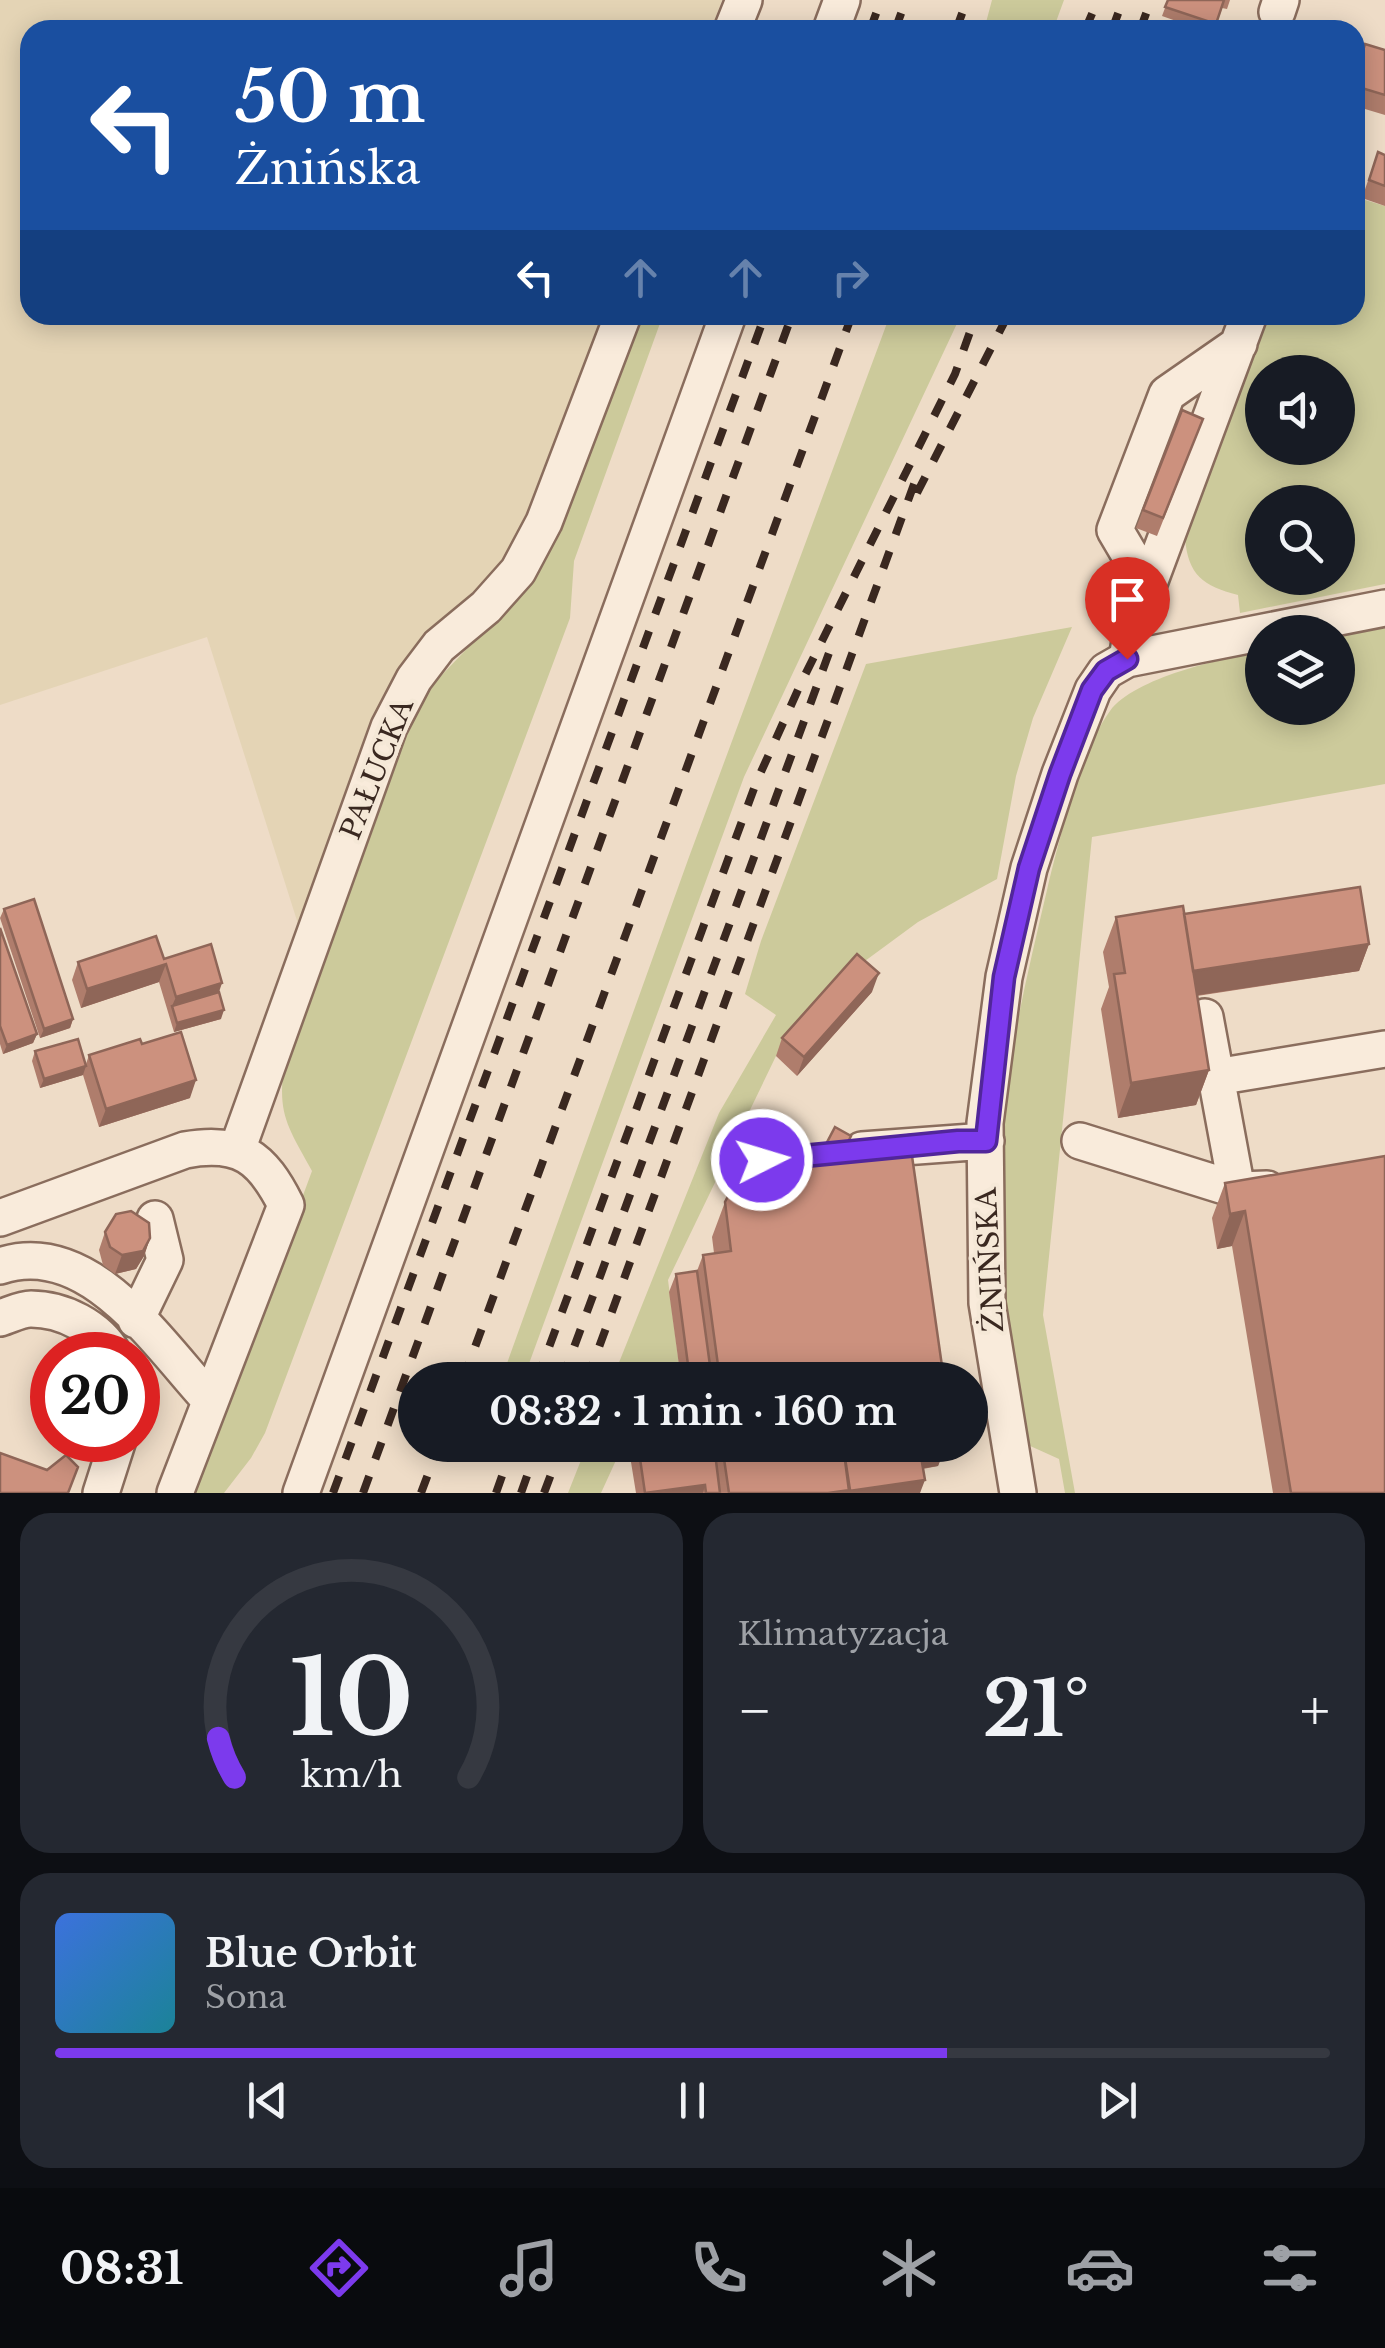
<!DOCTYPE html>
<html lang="pl">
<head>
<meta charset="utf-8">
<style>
	body { margin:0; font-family:"Libre Baskerville",serif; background:#242831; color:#f1f3f6; height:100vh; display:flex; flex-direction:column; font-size:38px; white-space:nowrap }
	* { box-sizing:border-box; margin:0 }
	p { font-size:32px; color:#9ea1a6 }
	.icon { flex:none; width:55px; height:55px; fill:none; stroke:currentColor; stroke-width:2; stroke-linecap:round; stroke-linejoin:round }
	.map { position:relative; height:1493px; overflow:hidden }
	.sheet { display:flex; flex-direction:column; gap:20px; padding:20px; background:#0d0f14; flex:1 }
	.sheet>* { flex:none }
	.hud { position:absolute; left:20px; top:20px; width:1345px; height:305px; border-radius:30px; box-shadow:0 5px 25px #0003; background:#1a4fa0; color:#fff; overflow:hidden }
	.buttons { position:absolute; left:1245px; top:355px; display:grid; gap:20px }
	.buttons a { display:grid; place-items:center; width:110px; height:110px; border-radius:50%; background:#171b24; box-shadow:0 5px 25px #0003; font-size:50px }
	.speed { position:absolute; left:30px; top:1332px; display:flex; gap:20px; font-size:50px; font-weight:700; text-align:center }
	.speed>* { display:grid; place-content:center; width:130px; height:130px; border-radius:50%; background:#171b24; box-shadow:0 5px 25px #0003; line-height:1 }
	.speed .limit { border:15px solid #d22; background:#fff; color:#111 }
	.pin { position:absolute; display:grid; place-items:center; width:85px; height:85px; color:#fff; margin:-102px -42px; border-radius:50% 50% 50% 0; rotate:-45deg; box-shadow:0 0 10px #0007 }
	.pin .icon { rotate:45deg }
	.me { position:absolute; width:110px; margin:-55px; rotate:85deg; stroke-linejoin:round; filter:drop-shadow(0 0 8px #0008) }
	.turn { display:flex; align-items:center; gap:35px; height:210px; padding:0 50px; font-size:45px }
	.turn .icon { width:130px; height:130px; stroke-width:2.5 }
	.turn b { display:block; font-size:70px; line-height:85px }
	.lanes { display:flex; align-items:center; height:95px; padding:0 50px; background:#0003; justify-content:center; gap:50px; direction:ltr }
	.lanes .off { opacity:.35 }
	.big { font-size:75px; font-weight:700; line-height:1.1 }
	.sheet .widget { flex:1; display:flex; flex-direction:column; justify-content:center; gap:15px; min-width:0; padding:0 35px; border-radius:30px; background:#242831 }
	.sheet .dial { align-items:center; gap:0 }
	.dial svg { height:260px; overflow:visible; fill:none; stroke:#363941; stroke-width:7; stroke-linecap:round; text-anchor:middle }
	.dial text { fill:#f1f3f6; stroke:none }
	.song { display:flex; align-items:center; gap:30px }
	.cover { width:120px; height:120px; border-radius:15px; background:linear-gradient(135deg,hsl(220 70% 55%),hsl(190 70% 35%)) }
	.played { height:10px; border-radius:5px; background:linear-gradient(90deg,#7c3aed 70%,#363941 70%) }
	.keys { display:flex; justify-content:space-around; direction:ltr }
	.heat { display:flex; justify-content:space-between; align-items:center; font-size:55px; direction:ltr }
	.sheet .tiles { flex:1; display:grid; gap:20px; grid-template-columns:1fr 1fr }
	.widget:last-child { grid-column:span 2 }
	.trip { position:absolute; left:398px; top:1362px; width:590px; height:100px; border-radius:50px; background:#171b24; box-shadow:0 5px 25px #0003; font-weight:700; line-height:100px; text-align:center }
	.dock { display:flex; height:160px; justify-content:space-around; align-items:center; background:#090b0e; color:#9ea1a6 }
	.dock .icon { width:70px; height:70px }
	.dock .on { color:#7c3aed }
	.dock b { font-size:45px; color:#f1f3f6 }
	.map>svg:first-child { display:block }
</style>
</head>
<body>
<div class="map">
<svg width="1385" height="1493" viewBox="0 0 1385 1493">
	<rect width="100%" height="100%" fill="#eedcc7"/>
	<path fill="#e4d4b5" d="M0,0H722L711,30H30V315H603L525,523L499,567L463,605L299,927L207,637L0,705Z"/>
	<path fill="#ccca9b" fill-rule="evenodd" d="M992,0H1064L1053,30H984Z
		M1355,197L1385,206V584L1240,613L1238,595C1203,586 1188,575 1185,538L1263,315H1355ZM1262,372H1338V448H1262ZM1262,502H1338V578H1262Z
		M642,315H663L574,561L570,618L265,1433L251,1458L224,1493H193L312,1171C285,1122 276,1112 286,1054L407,723L439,678L519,594L545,558Z
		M890,315H961L744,777L523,1380H501L689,857Z
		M1072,627L1033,718L1016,776L997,879L918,922L850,972L776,1056L668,1280L681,1380H612L719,1113L776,1015L745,994L761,941L866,664Z
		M1385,628V784L1092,837L1043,1315L1075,1493H1065L1059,1459L1028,1445C1015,1365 999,1285 998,1204C997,1097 1023,993 1047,890C1058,844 1082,748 1110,711C1135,677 1222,659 1262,651V708H1338V637Z
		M587,1445H623L601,1493H568Z"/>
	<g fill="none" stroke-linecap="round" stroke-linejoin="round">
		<defs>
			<path id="minor" d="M1277,12L1281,0
				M732,30L744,0
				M831,30L842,0
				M1148,586L1115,530L1167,394L1239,344
				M1127,659L1135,611L1148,586L1249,315
				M1205,1017L1237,1190
				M1216,1077L1385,1049
				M1080,1141L1237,1190L1267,1189
				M237,1150L389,727L414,679L439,646L486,607L518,571L544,522L623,315
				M862,1150L986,1141
				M0,1218L185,1150C240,1140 262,1157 286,1205L175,1493
				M0,1266C89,1236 158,1344 210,1400
				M0,1318C10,1315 21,1309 31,1309C63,1309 98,1327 114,1355
				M136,1320L165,1260L155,1219
				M101,1493L118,1440
				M301,1493L728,315
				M1018,1493L987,1303L985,1123L1004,977L1029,868L1060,774L1093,690L1106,671L1127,659L1385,608"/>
		</defs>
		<use href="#minor" stroke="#8a6d5d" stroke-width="40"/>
		<use href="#minor" stroke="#f9ebdb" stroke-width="35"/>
		<path stroke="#3a2820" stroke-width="8" stroke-dasharray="18 18" stroke-linecap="butt" d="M870,30L881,0
			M895,30L906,0
			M956,30L967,0
			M1085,30L1098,0
			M1112,30L1123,0
			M1140,30L1151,0
			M917,493L1008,315
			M463,1380L852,315
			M537,1380L756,783L802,681L955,374L976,315
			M562,1380L829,653
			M587,1380L917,476
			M333,1493L765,315
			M363,1493L792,315
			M421,1493L439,1445
			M496,1493L513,1445
			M521,1493L538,1445
			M544,1493L562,1445"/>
	</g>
	<path fill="#af7d6c" d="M1168,0H1230L1227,9L1222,8L1214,30H1202L1162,16Z
		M1365,44L1385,50V115L1355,106V74Z
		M1378,152L1385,155V206L1362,198Z
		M1182,410L1203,419L1157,536L1136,528Z
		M4,909L73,1019L70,1028L40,1038L0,918Z
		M1184,914L1369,944L1359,971L1197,996L1209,1070L1196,1105L1118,1118L1101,1009L1109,987L1103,952L1116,917Z
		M0,928L37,1034L33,1043L3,1054L0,1044Z
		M164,959L219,992L221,1019L174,1032L159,982L81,1008L72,980L78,962Z
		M872,992L797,1076L776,1056L782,1038Z
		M142,1044L190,1098L99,1127L83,1075L40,1088L32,1061L35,1051L86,1064L89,1055Z
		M849,1144L944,1380H681L669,1292L676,1274L697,1271L703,1255L714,1253L712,1237L725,1202L743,1178L751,1156Z
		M1385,1156V1493H1273L1232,1246L1217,1249L1212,1218L1225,1183Z
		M105,1232L150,1238L144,1256L136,1269L115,1274L103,1265L99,1250Z
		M634,1445H946L938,1466L923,1469L920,1493H636L630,1456Z"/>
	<path fill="#8f6658" d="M1369,944L1359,971L1179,998L1189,972Z
		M166,964L159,982L81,1008L87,989Z
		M879,973L872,992L797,1076L804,1057Z
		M222,983L216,1001L172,1006L176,997Z
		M224,1010L221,1019L174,1032L177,1023Z
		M73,1019L70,1028L40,1038L44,1029Z
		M37,1034L33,1043L3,1054L7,1045Z
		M86,1066L83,1075L40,1088L44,1079Z
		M1209,1070L1196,1105L1118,1118L1131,1083Z
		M196,1080L190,1098L99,1127L106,1109Z
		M1245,1211L1232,1246L1217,1249L1230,1214Z
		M150,1238L144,1256L136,1269L115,1274L122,1255Z
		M895,1375L893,1380H860Z
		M902,1445H946L938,1466L892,1473Z
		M925,1480L920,1493H828Z
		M705,1485L703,1493H653Z"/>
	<path fill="#cc917e" stroke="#8f6658" stroke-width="2.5" d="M1168,0H1224L1216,24L1165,7Z
		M1365,44L1385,50V95L1355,86V79Z
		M1378,152L1385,155V186L1369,180Z
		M1182,410L1203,419L1163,518L1143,510Z
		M1360,887L1369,944L1193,971L1184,914Z
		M34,899L73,1019L44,1029L4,909Z
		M1183,906L1209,1070L1131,1083L1114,974L1125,973L1116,917Z
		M0,928L37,1034L7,1045L0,1026Z
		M156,936L164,959L211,944L222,983L176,997L166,964L87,989L78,962Z
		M857,954L879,973L804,1057L782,1038Z
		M219,992L224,1010L177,1023L172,1006Z
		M181,1032L196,1080L106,1109L89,1055L140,1039L142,1044Z
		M78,1039L86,1066L44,1079L35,1051Z
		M835,1127L851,1136L847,1144L909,1135L944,1380H896L895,1375L860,1380H720L703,1255L731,1251L725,1202L737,1179L753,1176L751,1156L825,1146Z
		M1385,1156V1493H1291L1245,1211L1230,1214L1225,1183Z
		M131,1211L149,1223L150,1238L143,1251L122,1255L110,1247L105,1232L116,1214Z
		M697,1271L712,1380H690L676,1274Z
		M638,1445H714L720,1493H706L705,1485L645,1493Z
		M722,1445H843L850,1490L828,1493H729Z
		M843,1445H919L925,1480L849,1491Z
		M0,1453L47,1470L66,1455L78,1467L68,1493H0Z"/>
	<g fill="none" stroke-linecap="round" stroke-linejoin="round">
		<defs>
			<path id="route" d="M762,1160L958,1141H986L1004,977L1029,868L1060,774L1092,690L1106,671L1127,659"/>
		</defs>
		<use href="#route" stroke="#51269a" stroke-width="25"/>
		<use href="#route" stroke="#7c3aed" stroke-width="18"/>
	</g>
	<g text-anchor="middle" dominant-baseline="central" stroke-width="8" stroke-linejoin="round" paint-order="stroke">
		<g font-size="28" fill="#3a2820" stroke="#f5e8d7">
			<text transform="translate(377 769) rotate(-68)">PAŁUCKA</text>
			<text transform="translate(990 1260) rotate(-93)">ŻNIŃSKA</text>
		</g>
	</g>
</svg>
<div class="buttons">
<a><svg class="icon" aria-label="sound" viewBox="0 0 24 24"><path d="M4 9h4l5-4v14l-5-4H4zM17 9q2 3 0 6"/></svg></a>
<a><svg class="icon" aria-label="search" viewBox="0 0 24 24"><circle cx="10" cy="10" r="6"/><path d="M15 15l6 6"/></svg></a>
<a><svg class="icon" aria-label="layers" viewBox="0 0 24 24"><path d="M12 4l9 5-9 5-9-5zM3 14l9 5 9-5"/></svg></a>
</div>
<div class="speed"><div class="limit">20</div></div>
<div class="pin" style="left:1127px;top:659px;background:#d93025"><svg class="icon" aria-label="arrive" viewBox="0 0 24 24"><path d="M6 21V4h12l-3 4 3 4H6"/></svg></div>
<svg class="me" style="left:762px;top:1160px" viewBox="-20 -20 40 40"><circle r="17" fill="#7c3aed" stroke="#fff" stroke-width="3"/><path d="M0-11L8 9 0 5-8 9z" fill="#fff"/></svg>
<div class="trip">08:32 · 1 min · 160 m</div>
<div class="hud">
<div class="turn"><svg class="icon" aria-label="left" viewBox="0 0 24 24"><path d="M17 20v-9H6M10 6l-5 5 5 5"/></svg><div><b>50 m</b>Żnińska</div></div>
<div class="lanes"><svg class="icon" aria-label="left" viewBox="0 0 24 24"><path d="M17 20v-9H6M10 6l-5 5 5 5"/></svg><svg class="icon off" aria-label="ahead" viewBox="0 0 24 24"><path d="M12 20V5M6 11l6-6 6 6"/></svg><svg class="icon off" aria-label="ahead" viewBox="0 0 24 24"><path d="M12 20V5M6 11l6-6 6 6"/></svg><svg class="icon off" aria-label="right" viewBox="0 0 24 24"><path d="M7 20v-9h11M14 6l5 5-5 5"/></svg></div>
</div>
</div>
<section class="sheet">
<div class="tiles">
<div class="widget dial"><svg viewBox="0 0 100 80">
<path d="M14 69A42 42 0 1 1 86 69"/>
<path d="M14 69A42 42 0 0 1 9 57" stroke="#7c3aed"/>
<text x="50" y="56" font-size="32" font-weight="700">10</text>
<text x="50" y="72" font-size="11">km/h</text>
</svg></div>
<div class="widget"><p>Klimatyzacja</p>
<div class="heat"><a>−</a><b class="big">21°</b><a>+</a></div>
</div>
<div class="widget">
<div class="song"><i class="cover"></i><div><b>Blue Orbit</b><p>Sona</p></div></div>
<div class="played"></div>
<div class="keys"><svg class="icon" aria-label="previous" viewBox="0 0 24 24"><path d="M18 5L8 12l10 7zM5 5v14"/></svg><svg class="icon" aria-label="pause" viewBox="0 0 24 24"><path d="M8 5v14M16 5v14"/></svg><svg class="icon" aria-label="next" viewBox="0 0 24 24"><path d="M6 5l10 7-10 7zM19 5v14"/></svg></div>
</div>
</div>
</section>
<nav class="dock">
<b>08:31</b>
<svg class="icon on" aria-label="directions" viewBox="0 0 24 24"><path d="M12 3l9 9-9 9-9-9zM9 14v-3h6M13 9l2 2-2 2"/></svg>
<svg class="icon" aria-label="music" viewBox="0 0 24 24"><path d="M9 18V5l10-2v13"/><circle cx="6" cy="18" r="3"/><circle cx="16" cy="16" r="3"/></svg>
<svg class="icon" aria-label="phone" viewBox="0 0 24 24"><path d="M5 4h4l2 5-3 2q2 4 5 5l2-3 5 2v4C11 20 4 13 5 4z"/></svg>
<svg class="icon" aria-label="climate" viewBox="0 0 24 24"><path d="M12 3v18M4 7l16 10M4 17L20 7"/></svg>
<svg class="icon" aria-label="car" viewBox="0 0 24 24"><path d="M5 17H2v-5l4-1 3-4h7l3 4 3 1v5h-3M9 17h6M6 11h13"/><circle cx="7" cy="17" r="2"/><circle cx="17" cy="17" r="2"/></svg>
<svg class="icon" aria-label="filters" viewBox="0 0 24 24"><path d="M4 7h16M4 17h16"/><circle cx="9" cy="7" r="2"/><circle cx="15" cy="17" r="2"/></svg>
</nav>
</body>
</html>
